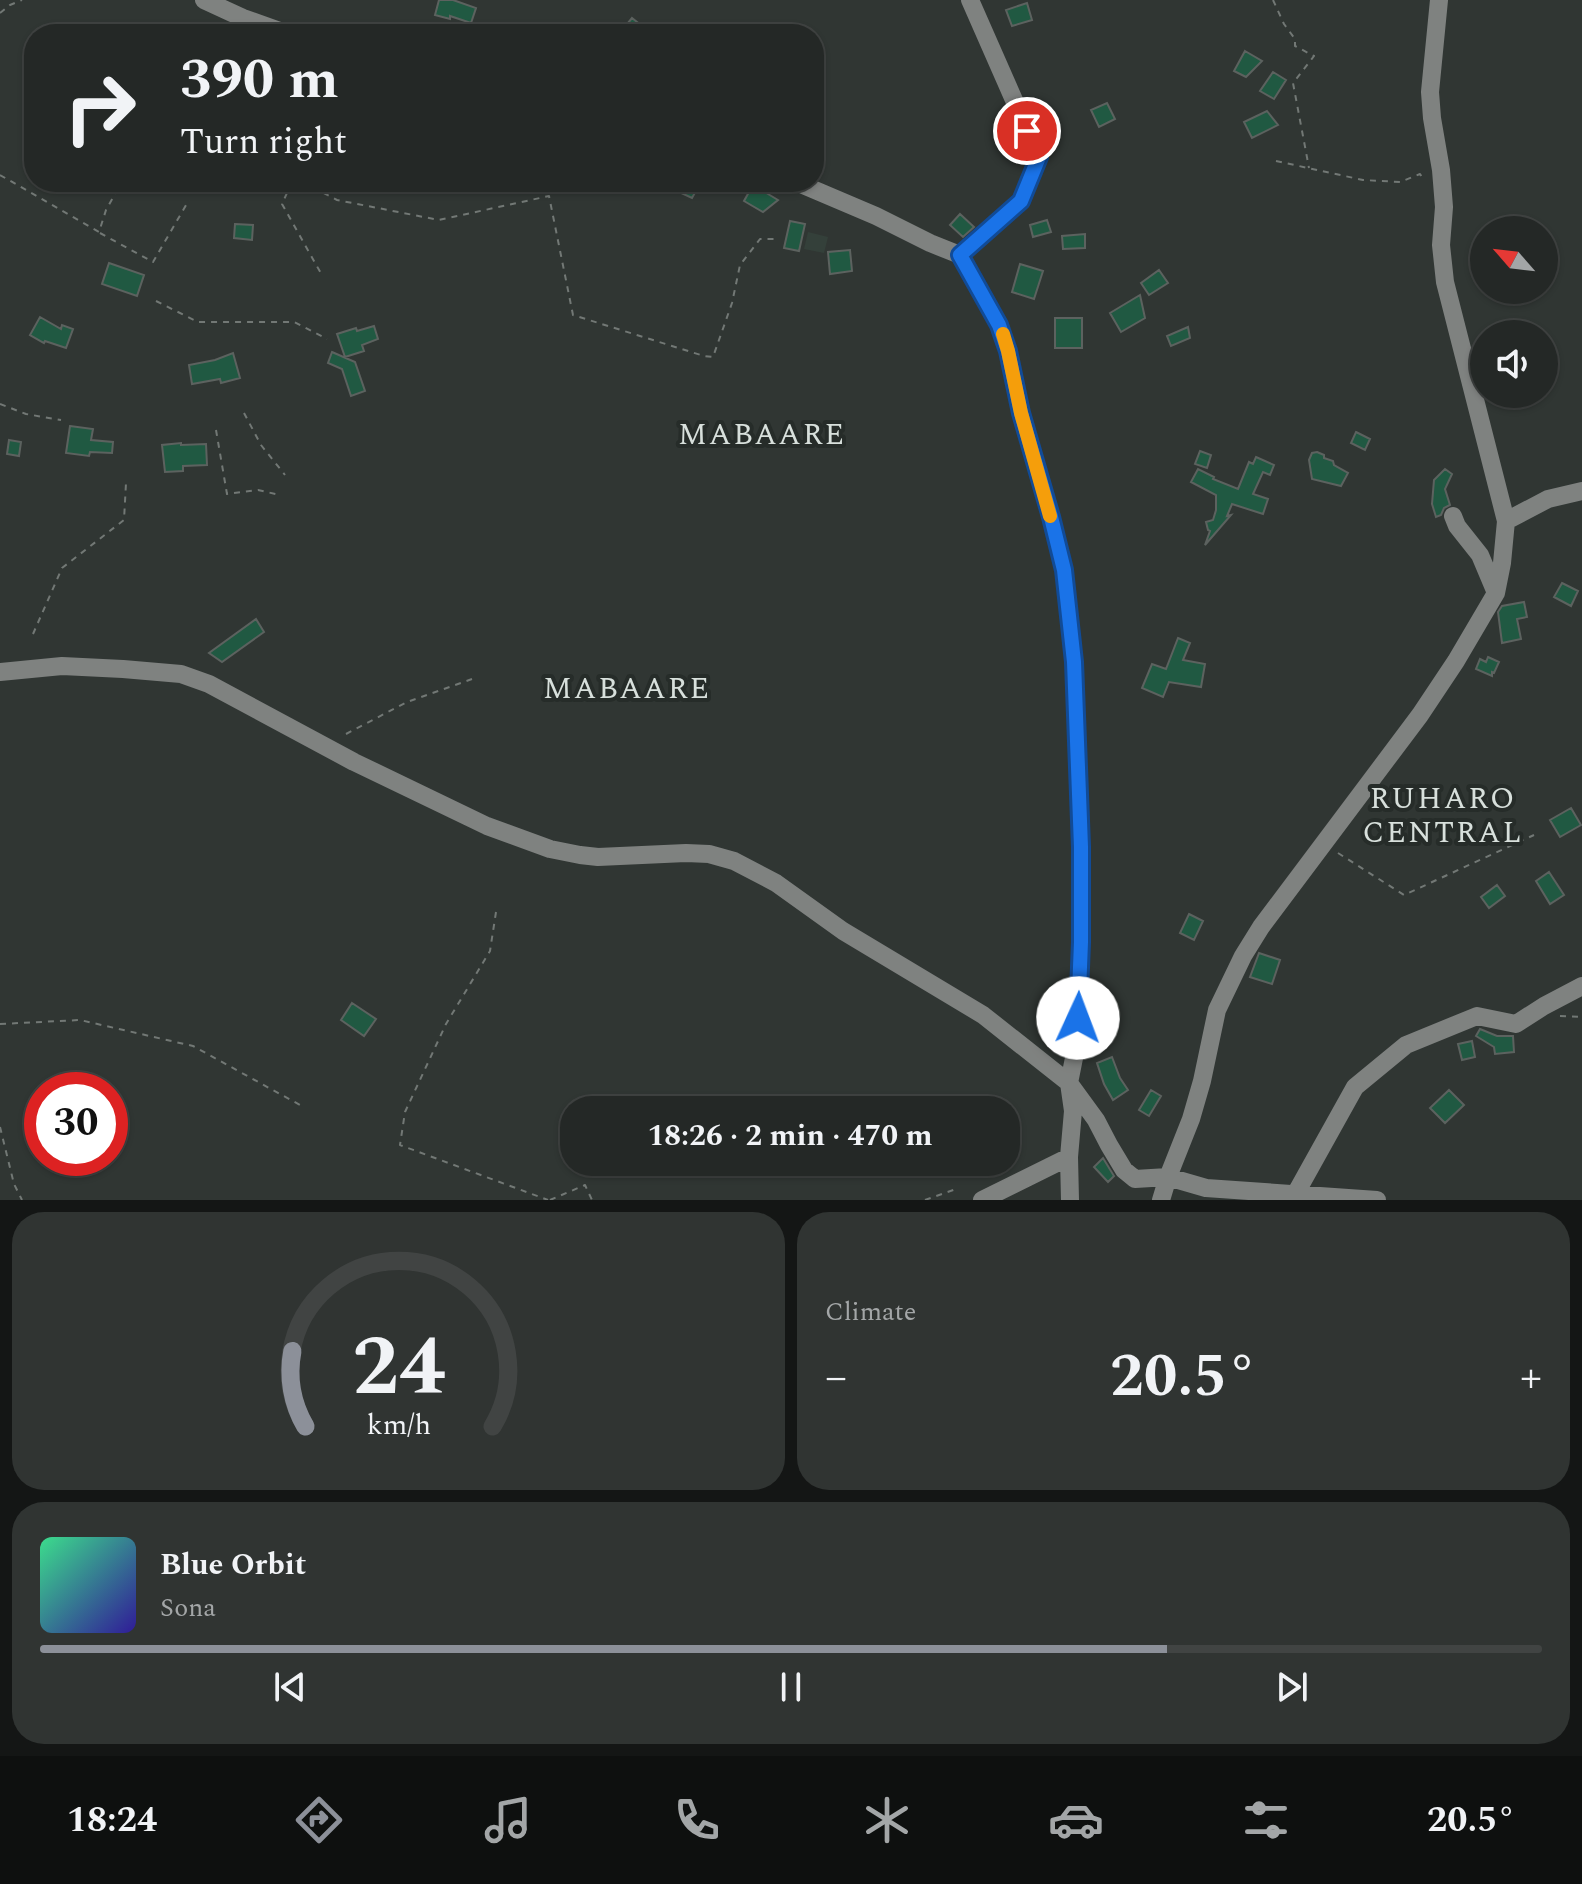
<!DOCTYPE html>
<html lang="en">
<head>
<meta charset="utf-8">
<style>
	body { margin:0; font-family:Spectral,serif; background:#303432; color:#f1f3f6; height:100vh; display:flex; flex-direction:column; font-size:30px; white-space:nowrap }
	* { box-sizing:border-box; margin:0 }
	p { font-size:26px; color:#a3a6a7 }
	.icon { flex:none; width:44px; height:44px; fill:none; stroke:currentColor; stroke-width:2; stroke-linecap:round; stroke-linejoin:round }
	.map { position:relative; height:1200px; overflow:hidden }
	.panel { display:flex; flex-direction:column; gap:12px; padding:12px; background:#141615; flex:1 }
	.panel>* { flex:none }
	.hud { position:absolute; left:24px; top:24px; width:800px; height:168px; border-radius:32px; box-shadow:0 2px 6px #0004,0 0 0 2px #414443; background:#242826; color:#f1f3f6; overflow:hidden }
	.needle { width:52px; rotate:298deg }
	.tools { position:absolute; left:1470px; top:216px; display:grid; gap:16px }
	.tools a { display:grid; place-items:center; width:88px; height:88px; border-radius:50%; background:#242826; box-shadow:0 2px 6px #0004,0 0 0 2px #414443; font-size:40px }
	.speed { position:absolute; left:24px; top:1072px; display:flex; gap:16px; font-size:40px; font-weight:700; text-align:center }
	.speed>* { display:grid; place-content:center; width:104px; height:104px; border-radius:50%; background:#242826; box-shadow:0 2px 6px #0004,0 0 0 2px #414443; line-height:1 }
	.speed .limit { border:12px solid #d22; background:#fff; color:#111 }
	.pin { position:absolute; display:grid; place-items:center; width:68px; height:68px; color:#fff; margin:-34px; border:4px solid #fff; border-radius:50%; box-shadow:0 2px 8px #0007 }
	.me { position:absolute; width:88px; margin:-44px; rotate:2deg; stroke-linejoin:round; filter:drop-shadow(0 0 6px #0008) }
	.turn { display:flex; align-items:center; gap:28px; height:168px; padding:0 24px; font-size:36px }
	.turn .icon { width:104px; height:104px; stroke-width:2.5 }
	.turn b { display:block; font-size:56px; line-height:68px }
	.big { font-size:60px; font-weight:700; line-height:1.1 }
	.panel .card { flex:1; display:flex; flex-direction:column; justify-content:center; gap:12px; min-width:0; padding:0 28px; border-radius:32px; background:#303432 }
	.panel .dial { align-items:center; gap:0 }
	.dial svg { height:208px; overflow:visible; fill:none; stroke:#414443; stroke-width:7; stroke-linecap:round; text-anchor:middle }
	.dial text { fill:#f1f3f6; stroke:none }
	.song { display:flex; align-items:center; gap:24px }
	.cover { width:96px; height:96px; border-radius:12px; background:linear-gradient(135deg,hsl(150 70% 55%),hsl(250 70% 35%)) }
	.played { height:8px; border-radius:4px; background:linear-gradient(90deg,#8c9099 75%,#414443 75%) }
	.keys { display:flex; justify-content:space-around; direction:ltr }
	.heat { display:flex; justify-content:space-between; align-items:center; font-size:44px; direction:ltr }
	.panel .tiles { flex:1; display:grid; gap:12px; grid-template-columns:1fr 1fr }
	.card:last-child { grid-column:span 2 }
	.trip { position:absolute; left:560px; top:1096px; width:460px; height:80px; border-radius:32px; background:#242826; box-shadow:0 2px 6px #0004,0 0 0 2px #414443; font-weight:700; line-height:80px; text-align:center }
	.tab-bar { display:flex; height:128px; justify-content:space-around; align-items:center; background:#0e100f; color:#a3a6a7 }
	.tab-bar .icon { width:56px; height:56px }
	.tab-bar .active { color:#8c9099 }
	.tab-bar b { font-size:36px; color:#f1f3f6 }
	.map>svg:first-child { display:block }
</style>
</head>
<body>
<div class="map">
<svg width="1582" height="1200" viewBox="0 0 1582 1200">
	<rect width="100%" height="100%" fill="#303633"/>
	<path fill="#34403a" d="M808,232L828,237L824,253L804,249Z"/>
	<path fill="#205942" stroke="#5c625f" stroke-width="2" d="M439,0H453L476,8L471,23L450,16V19L435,15Z
		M1027,3L1032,20L1012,26L1006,10Z
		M632,18L642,26L636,34H619Z
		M1245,51L1262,61L1246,77L1234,71Z
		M1273,72L1286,80L1274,99L1260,91Z
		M1107,103L1115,119L1099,127L1091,110Z
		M1267,111L1278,125L1252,138L1244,122Z
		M684,182H701L692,198L679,192Z
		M753,185L778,200L763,212L744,201Z
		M960,214L974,227L963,237L950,225Z
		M1047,220L1051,232L1033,237L1030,225Z
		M790,221L805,224L799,251L784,248Z
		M235,224L253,225L252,240L234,238Z
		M1085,234V248L1063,249L1062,236Z
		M850,250L852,271L830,274L828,252Z
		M109,263L144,275L137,296L102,284Z
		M1020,264L1043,271L1034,299L1012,292Z
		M1159,270L1168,283L1149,295L1141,283Z
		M1140,295L1145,318L1121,332L1110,313Z
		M40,317L61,329L62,325L73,329L66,348L45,341L44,343L30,335Z
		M1055,318H1082V348H1055Z
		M374,326L378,339L362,345L364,351L345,357L337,334L356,328L357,331Z
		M1188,327L1190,338L1171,346L1167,336Z
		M332,352L355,362L365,391L351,396L342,369L328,363Z
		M233,353L240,378L221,383L220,379L192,384L189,365L215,360Z
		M70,426L93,429L91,440L113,442L112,453L90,452L89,456L66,453Z
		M1356,432L1370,439L1365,450L1351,443Z
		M9,440L21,442L19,456L7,454Z
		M181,443V445L206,444L207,465L183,466V471L165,472L162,445Z
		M1200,451L1211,455L1207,468L1195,464Z
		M1317,452L1324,455V458L1333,461L1334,465L1348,473L1341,486L1312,479L1309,460L1312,453Z
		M1256,457L1274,465L1270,475L1263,472L1253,494L1268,499L1263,514L1232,504L1227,516L1231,515L1205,545L1210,531L1208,530L1206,522L1213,520L1216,510V495L1191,482L1198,469L1214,477L1213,479L1238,489L1249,462L1253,464Z
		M1445,469L1452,474L1445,489L1450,505L1444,508L1441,515L1436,517L1432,504L1434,480Z
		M1562,583L1578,591L1571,606L1554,597Z
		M1524,602L1527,617L1517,619L1521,639L1502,643L1498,612L1502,606Z
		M256,619L264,632L222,662L209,653Z
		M1178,638L1190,643L1183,660L1205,664L1201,687L1169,682L1163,697L1142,688L1152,664L1166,669Z
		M1488,657L1499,662L1494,673L1492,672V676L1476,669L1480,659L1486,662Z
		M1571,808L1581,825L1560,837L1550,820Z
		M1549,872L1564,895L1550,904L1536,881Z
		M1497,885L1505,896L1489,908L1481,897Z
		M1189,914L1203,921L1194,940L1180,933Z
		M1259,953L1280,960L1272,984L1250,977Z
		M352,1003L376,1019L364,1036L341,1020Z
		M1480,1029L1497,1036H1513L1514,1052L1495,1054L1494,1047L1476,1036Z
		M1472,1041L1475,1057L1462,1060L1458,1044Z
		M1112,1057L1120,1078L1128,1090L1113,1100L1104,1084L1097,1063Z
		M1151,1090L1161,1096L1149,1116L1139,1110Z
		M1449,1090L1464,1105L1445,1123L1430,1108Z
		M1103,1158L1114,1176L1108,1182L1094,1167Z"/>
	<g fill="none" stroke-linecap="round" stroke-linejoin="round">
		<path stroke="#727875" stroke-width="2" stroke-dasharray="6 6" stroke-linecap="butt" d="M1273,0L1284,24L1295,39V46L1314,56L1293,83L1309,168
			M0,13L10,5L22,0
			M1276,161L1363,180L1400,182L1420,174L1424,180
			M0,175L99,232L106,210L116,192L136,182
			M292,182L282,204L323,277
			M302,182L337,200L439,220L549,196L573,315L704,356L713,357L732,303L740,265L760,239H776
			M100,233L153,262L189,200
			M156,301L198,322H294L327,339
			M0,404L26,414L61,420
			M244,413L261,445L285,475
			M216,430L227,494L258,490L280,495
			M33,634L62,568L124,520L126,483
			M346,734L407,702L472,679
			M1338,853L1404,895L1534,835
			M496,912L490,951L446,1024L405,1112L400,1145L548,1200
			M1560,1016L1582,1017
			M0,1024L80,1020L193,1046L300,1105
			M0,1127L14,1184L22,1200
			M550,1200L585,1185L592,1200
			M925,1200L956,1189"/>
		<path stroke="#7f8280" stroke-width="18" d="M204,0L243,18L288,34
			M796,182L876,216L930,243L960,255L999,325L1008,351L1021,413L1051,517L1064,570L1074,662L1081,847V942L1077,1043L1069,1083L1073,1111L1069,1157L1070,1200
			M960,255L1021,201L1039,157L970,0
			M1453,516L1457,526L1480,555L1496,593
			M1506,521L1548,499L1582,491
			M0,672L62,666L123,669L181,674L209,684L354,762L487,826L550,849L580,855L598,857L686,853L709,854L734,861L776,883L843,931L983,1015L1069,1083L1096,1120L1109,1145L1124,1170L1135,1179L1168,1177L1206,1188L1377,1200
			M1296,1193L1355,1087L1406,1045L1477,1016L1516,1024L1544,1006L1582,986
			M982,1200L1069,1157
			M1161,1200L1168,1177L1191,1119L1202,1081L1217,1010L1243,956L1261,927L1420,715L1456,661L1496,593L1502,563L1506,521L1445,282L1441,245L1444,207L1441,170L1432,118L1430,92L1439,0"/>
	</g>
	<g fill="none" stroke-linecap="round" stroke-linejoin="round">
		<defs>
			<path id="route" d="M1027,131L1039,157L1021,201L960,255L999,325L1008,351L1021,413L1051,517L1064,570L1074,662L1081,847V942L1078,1018"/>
		</defs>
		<use href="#route" stroke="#114b97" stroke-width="20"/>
		<use href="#route" stroke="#1a73e8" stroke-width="14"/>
		<path stroke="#f59e0b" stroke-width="14" d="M1003,334L1008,351L1021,413L1050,516"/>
	</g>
	<g text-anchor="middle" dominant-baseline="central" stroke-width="8" stroke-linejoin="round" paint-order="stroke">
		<g font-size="30" letter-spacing="2" fill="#d8e0dc" stroke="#262c29">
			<text x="762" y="435">MABAARE</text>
			<text x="627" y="689">MABAARE</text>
			<text x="1443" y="799">RUHARO<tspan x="1443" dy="34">CENTRAL</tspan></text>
		</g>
	</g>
</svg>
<div class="tools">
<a><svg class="needle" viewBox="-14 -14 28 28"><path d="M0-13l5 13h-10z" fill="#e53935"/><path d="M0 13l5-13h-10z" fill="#a3a6a7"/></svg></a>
<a><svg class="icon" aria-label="sound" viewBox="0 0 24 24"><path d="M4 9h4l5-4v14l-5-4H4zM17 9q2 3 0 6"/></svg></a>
</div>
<div class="speed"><div class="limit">30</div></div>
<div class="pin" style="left:1027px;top:131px;background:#d93025"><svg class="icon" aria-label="arrive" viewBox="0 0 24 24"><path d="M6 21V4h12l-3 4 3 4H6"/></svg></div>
<svg class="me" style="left:1078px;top:1018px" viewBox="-20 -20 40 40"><circle r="19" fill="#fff"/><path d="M0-13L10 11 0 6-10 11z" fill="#1a73e8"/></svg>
<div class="trip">18:26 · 2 min · 470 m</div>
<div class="hud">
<div class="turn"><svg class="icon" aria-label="right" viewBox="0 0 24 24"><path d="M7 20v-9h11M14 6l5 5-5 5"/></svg><div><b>390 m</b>Turn right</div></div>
</div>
</div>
<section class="panel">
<div class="tiles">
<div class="card dial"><svg viewBox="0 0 100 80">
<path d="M14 69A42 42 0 1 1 86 69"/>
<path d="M14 69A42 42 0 0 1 9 40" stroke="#8c9099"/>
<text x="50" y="56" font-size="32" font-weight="700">24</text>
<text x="50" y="72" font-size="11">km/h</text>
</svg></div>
<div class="card"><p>Climate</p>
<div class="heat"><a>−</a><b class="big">20.5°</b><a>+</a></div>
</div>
<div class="card">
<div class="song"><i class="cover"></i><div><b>Blue Orbit</b><p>Sona</p></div></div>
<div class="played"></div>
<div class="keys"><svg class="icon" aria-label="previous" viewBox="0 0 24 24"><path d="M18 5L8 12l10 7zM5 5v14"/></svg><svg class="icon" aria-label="pause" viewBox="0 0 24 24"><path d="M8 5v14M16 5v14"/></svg><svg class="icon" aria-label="next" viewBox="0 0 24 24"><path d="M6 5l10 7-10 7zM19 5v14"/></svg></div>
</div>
</div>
</section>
<nav class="tab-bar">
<b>18:24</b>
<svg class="icon active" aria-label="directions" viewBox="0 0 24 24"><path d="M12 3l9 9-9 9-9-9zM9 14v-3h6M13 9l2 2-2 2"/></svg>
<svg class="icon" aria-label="music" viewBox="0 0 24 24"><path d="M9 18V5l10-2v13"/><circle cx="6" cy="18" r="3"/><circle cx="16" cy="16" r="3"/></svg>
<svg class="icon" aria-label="phone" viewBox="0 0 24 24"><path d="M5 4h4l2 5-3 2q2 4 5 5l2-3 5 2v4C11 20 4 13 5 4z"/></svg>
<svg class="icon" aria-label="climate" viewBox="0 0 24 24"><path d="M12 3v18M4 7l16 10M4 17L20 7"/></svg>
<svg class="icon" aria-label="car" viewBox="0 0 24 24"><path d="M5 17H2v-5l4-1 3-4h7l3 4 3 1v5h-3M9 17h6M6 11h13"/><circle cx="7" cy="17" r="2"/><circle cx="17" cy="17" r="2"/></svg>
<svg class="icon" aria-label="filters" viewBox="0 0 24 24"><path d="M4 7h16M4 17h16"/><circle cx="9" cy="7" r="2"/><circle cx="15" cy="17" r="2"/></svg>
<b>20.5°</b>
</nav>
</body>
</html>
